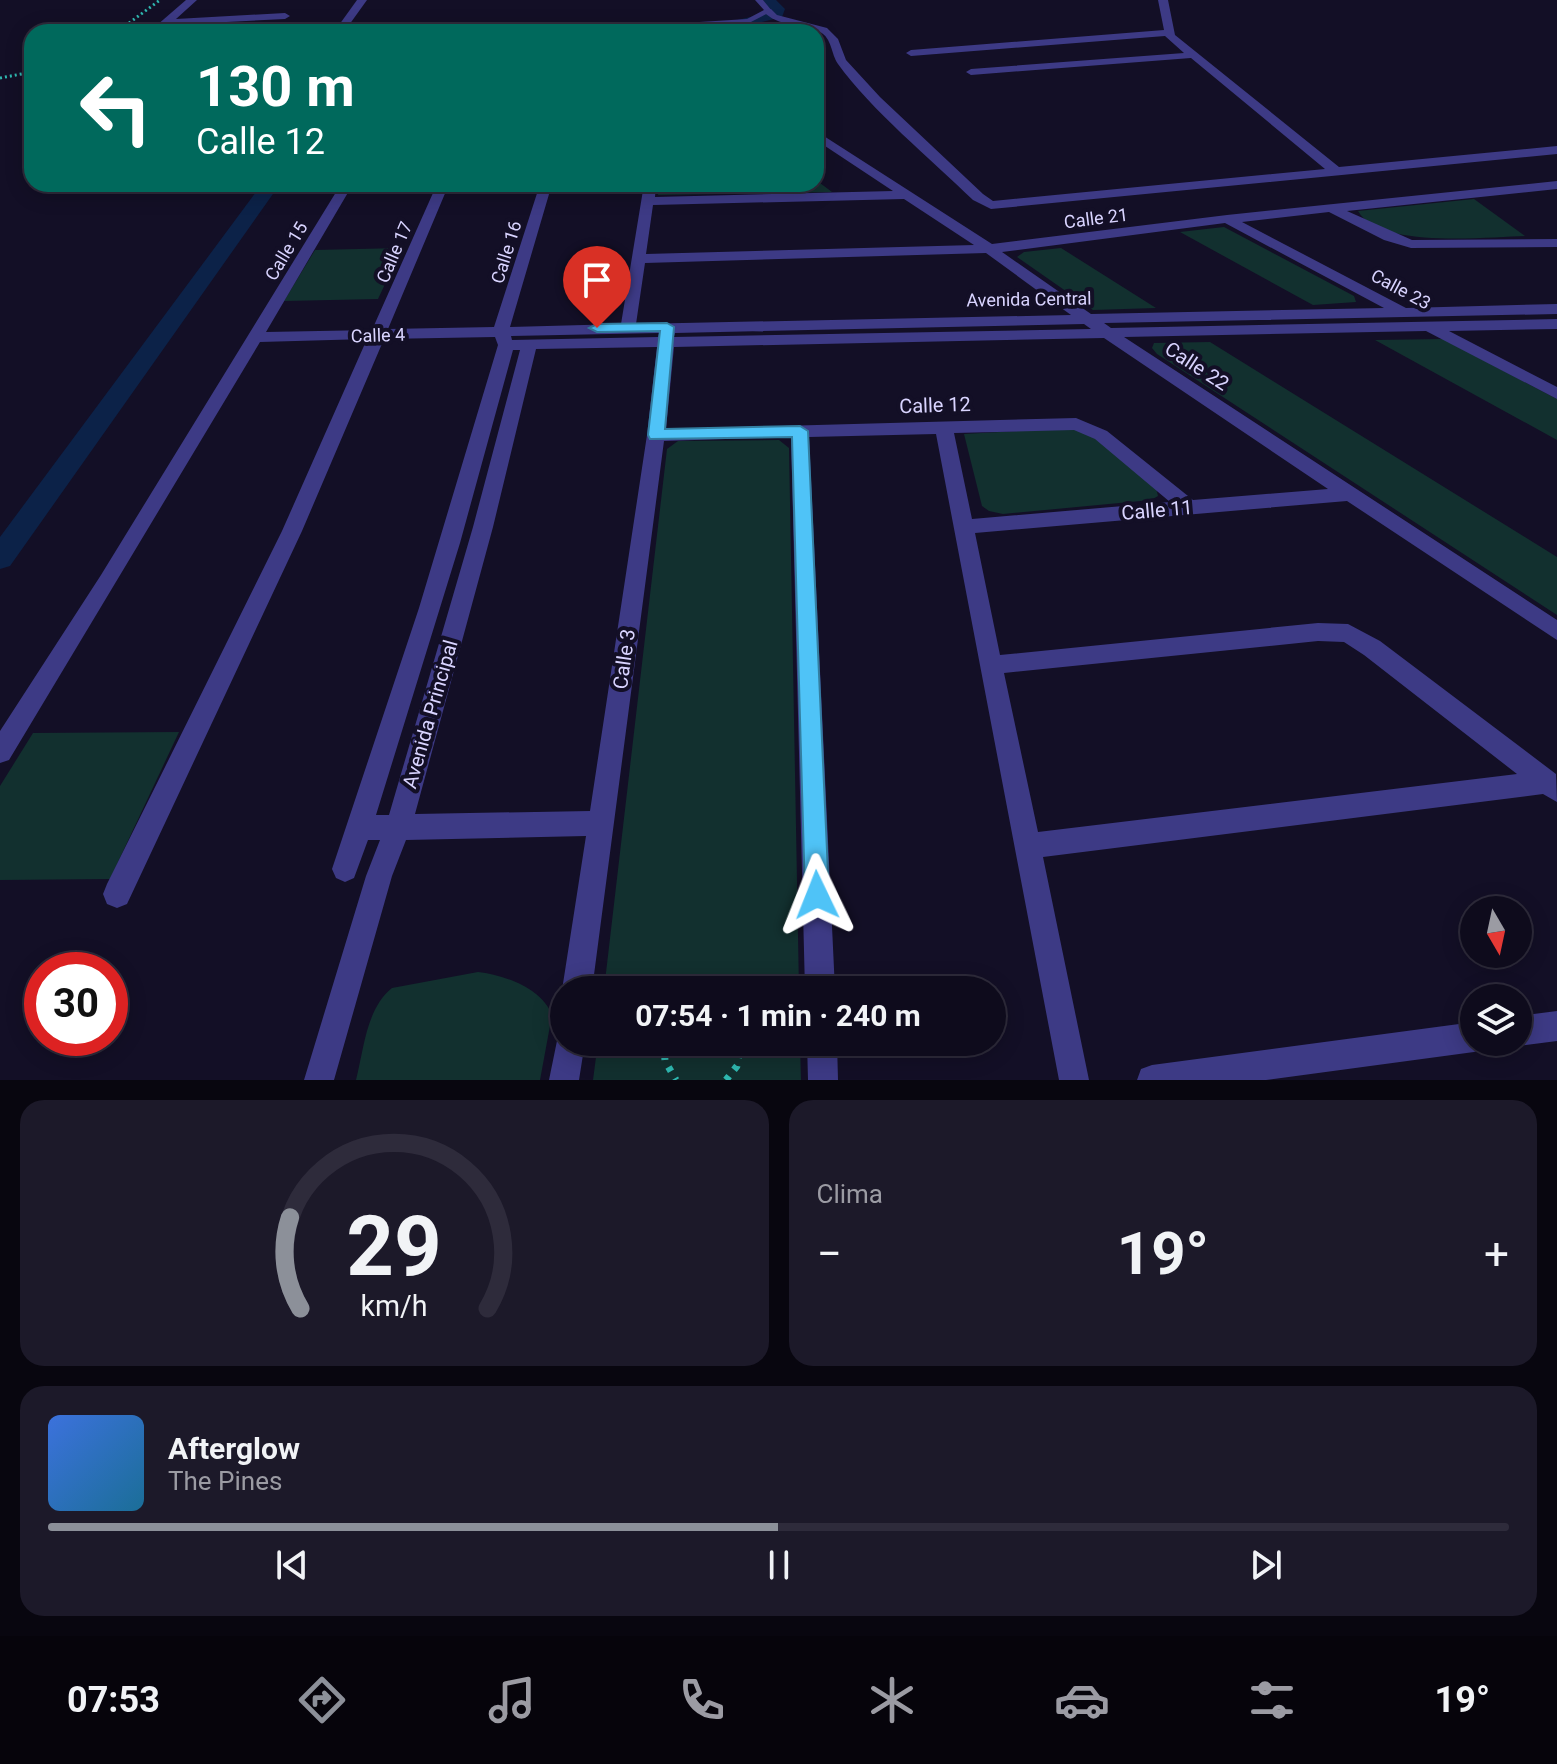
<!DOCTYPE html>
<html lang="es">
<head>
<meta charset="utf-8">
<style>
	body { margin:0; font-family:Roboto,sans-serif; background:#1c1929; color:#f1f3f6; height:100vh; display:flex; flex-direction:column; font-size:30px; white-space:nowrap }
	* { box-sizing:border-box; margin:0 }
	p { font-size:26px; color:#9b9ba3 }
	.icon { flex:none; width:44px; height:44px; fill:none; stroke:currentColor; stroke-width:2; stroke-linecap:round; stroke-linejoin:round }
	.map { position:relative; height:1080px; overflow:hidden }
	.drawer { display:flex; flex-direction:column; gap:20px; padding:20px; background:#08060f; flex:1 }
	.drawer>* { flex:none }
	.top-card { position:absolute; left:24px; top:24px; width:800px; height:168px; border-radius:24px; box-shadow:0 4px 20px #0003,0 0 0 2px #2e2b3b; background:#00695c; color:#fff; overflow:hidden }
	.needle { width:52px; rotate:171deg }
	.controls { position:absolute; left:1460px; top:896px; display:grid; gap:16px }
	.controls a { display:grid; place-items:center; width:72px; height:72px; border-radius:50%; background:#0e0b1c; box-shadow:0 4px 20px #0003,0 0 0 2px #2e2b3b; font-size:40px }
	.speed { position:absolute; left:24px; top:952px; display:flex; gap:16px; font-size:40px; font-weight:700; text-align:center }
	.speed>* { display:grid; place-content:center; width:104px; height:104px; border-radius:50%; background:#0e0b1c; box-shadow:0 4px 20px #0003,0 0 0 2px #2e2b3b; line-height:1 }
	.speed .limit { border:12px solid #d22; background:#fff; color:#111 }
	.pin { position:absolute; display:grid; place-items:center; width:68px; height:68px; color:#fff; margin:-82px -34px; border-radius:50% 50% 50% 0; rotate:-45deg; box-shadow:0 0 8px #0007 }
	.pin .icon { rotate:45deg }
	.me { position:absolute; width:88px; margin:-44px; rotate:358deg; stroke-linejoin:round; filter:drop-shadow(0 0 6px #0008) }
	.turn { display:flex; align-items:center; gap:28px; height:168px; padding:0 40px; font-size:36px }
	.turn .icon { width:104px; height:104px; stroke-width:2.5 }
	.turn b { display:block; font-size:56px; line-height:68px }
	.big { font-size:60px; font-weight:700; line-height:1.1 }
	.drawer .widget { flex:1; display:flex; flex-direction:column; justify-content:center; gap:12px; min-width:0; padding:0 28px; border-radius:24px; background:#1c1929 }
	.drawer .dial { align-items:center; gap:0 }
	.dial svg { height:208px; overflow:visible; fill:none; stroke:#2e2b3b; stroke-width:7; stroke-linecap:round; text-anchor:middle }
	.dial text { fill:#f1f3f6; stroke:none }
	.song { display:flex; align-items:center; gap:24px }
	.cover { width:96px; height:96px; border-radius:12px; background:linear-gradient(135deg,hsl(220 70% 55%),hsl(200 70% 35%)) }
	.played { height:8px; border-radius:4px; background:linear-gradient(90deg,#8c9099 50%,#2e2b3b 50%) }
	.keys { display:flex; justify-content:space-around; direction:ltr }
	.heat { display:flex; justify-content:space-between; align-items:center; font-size:44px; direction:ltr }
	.drawer .tiles { flex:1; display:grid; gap:20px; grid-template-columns:1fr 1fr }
	.widget:last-child { grid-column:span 2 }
	.trip { position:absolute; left:550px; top:976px; width:456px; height:80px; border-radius:40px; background:#0e0b1c; box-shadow:0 4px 20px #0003,0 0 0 2px #2e2b3b; font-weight:700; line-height:80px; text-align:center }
	.dock { display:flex; height:128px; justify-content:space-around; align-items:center; background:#06040b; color:#9b9ba3 }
	.dock .icon { width:56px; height:56px }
	.dock .active { color:#8c9099 }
	.dock b { font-size:36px; color:#f1f3f6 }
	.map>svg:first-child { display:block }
</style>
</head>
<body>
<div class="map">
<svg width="1557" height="1080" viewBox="0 0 1557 1080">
	<rect width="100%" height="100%" fill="#130f26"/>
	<path fill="#12302f" d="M816,180L832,192L658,195L660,184H816Z
		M1474,199L1525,236C1486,237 1379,249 1358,211Z
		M1224,227L1354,296L1356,302L1313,305L1180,232Z
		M402,248L378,299L284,301L315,250Z
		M1061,248L1156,308L1093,310L1017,257L1024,252Z
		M1443,339L1557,399V440L1375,340Z
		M1210,342L1557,557V615L1157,354L1152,348L1154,343Z
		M1072,428L1088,432L1156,488L1158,496L1151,500L1003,514L989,511L982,506L964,434Z
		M779,440L789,448L799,990H604L667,449L678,441Z
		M179,732L110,879L0,880V786L33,733Z
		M478,972C504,975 542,988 552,1015L540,1080H356C364,1049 366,1009 392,988Z
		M598,1042H800L801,1080H593Z"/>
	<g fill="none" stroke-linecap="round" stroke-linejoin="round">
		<path fill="#0c2248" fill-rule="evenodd" d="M763,0H776L785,9L782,17L725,31L602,32L609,28L725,23L771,12Z
			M262,184H280L10,566L0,569V537Z"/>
		<path stroke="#2fb8b0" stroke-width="3" stroke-dasharray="2 3" stroke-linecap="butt" d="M117,32L160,0
			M0,78L32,72"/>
		<path stroke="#2fb8b0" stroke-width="7" stroke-dasharray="5 8" stroke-linecap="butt" d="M664,1042L665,1061L676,1080
			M726,1080L737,1066L741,1042"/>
		<path fill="#3d3a85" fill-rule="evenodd" d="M755,0H763L772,11L749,23L568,32L572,30L747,19L764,10Z"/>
		<path fill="#3d3a85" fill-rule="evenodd" d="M186,0H197L176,19L285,13L290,16L285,19L168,25L160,32H149Z
			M357,0H367L344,32H334Z
			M1158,0H1168L1175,35L1339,167L1557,146V154L991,209L973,200C932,160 870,109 838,64C831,54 832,38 820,32C802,22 778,28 763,11L771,9L777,15L827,28L838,39L846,60L880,97L983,194L993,201L1325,169L1191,58L971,75L966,72L971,69L1184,53L1165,36L911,56L906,53L911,50L1164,30Z
			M816,131L992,244L1227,215L1557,181V189L1347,211L1412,240L1557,239V247L1411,248L1384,240L1329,212L1242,222L1406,308L1557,304V314L1104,323L1111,328L1557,319V329L1449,331L1557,387V399L1426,331L1124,337L1557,620V640L1347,501L975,533L1000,655L1318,623L1348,624L1380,641L1556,774L1557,802L1543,794L1043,857L1089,1080H1059L936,434L809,437L835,990H805L791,437L664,441L592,990H564V994L562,990L586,836L406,840L392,876L334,1080H304L366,876L380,840H368L354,878L345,882L336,878L332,869L419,608L498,345L495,337L384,339L302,531L127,904L117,908L107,904L103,894L107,884L282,531L367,339L260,342L9,760L0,763V731L101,575L341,184H353L266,332L372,330L437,184H449L388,329L494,327L540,184H552L510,327L621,324L644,184H656L655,197L893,191L816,140ZM904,199L974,245L646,254L653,205ZM1225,223L1384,308L1091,314L1002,252ZM986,253L1071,315L636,324L645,263ZM1084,324L1091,329L674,337L675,333ZM659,333L658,337L512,340L511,336ZM1104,338L1328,489L1193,500L1107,431L1076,418L666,429L674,347ZM657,347L647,435L590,811L415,814L493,527L536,349ZM513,350H520L473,527L389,815H376L460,543ZM1074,430L1095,439L1170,502L972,519L954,433ZM1318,641L1344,642L1364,655L1517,774L1038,832L1004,673Z
			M1557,1011V1041L1518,1046L1509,1042H1518V1016Z
			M1474,1022V1042H1487L1485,1048L1474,1052L1266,1080H1137L1141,1069L1152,1065Z
			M564,1029V1042H585L579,1080H549L559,1031Z
			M807,1042H837L838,1080H808Z"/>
	</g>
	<path fill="#4fc3f7" stroke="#337fa1" stroke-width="2" d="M667,323L674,327L665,429L800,426L808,431L829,895L826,904L817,908L808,904L805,895L792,437L650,439L648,435L660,331L597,332L589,328L597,324Z"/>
	<g text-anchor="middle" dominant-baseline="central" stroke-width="8" stroke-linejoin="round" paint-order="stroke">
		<g font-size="18" fill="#d9d4ff" stroke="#130f26">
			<text transform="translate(1096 218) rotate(-7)">Calle 21</text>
			<text transform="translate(286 251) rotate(-59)">Calle 15</text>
			<text transform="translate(394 252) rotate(-67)">Calle 17</text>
			<text transform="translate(506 252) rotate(-73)">Calle 16</text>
			<text transform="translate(1401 289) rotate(28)">Calle 23</text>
			<text transform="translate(1029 299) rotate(-1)">Avenida Central</text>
			<text transform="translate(378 335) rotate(-2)">Calle 4</text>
		</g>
		<g font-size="20" fill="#d9d4ff" stroke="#130f26">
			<text transform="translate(1197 366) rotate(33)">Calle 22</text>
			<text transform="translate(935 405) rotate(-2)">Calle 12</text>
			<text transform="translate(1157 510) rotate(-5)">Calle 11</text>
			<text transform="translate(624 659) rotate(-82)">Calle 3</text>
			<text transform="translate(430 714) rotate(-74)">Avenida Principal</text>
		</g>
	</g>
</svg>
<div class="controls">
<a><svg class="needle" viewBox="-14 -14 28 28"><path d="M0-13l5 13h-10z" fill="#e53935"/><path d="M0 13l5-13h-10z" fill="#9b9ba3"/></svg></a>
<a><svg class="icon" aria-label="layers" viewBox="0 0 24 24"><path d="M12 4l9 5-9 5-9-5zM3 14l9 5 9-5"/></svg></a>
</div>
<div class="speed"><div class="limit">30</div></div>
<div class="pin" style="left:597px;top:328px;background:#d93025"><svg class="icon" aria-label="arrive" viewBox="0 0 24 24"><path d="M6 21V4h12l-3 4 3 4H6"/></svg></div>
<svg class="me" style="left:817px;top:895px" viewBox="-20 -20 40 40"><path d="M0-17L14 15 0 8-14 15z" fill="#4fc3f7" stroke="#fff" stroke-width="4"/></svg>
<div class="trip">07:54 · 1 min · 240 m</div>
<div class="top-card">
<div class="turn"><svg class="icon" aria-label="left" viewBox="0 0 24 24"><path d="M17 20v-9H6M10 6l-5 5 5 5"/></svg><div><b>130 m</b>Calle 12</div></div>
</div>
</div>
<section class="drawer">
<div class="tiles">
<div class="widget dial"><svg viewBox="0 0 100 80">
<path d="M14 69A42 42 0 1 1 86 69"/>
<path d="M14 69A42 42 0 0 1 10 34" stroke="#8c9099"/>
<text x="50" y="56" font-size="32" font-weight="700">29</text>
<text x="50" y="72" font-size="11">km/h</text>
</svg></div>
<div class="widget"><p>Clima</p>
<div class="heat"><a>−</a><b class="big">19°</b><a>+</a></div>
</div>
<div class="widget">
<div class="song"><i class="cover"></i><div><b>Afterglow</b><p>The Pines</p></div></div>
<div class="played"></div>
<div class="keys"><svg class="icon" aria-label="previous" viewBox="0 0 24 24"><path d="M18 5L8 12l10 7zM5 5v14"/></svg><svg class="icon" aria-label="pause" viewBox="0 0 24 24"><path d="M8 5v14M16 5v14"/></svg><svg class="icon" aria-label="next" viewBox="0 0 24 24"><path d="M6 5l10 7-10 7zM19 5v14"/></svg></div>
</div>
</div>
</section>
<nav class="dock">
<b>07:53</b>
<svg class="icon active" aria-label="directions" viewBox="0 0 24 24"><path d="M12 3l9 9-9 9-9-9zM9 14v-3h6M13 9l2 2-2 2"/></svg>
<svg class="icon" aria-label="music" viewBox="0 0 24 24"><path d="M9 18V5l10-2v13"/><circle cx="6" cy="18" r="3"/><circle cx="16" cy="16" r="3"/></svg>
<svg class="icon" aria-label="phone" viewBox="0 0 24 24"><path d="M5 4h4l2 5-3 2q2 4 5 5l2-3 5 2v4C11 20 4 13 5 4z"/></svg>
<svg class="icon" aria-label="climate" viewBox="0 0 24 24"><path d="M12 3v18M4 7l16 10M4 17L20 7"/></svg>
<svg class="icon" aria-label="car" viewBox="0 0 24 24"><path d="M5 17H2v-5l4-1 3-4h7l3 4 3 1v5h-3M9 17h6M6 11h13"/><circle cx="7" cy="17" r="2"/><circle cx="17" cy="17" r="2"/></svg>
<svg class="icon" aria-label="filters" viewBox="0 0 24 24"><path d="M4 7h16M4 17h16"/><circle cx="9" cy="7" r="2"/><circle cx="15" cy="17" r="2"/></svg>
<b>19°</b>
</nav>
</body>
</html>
